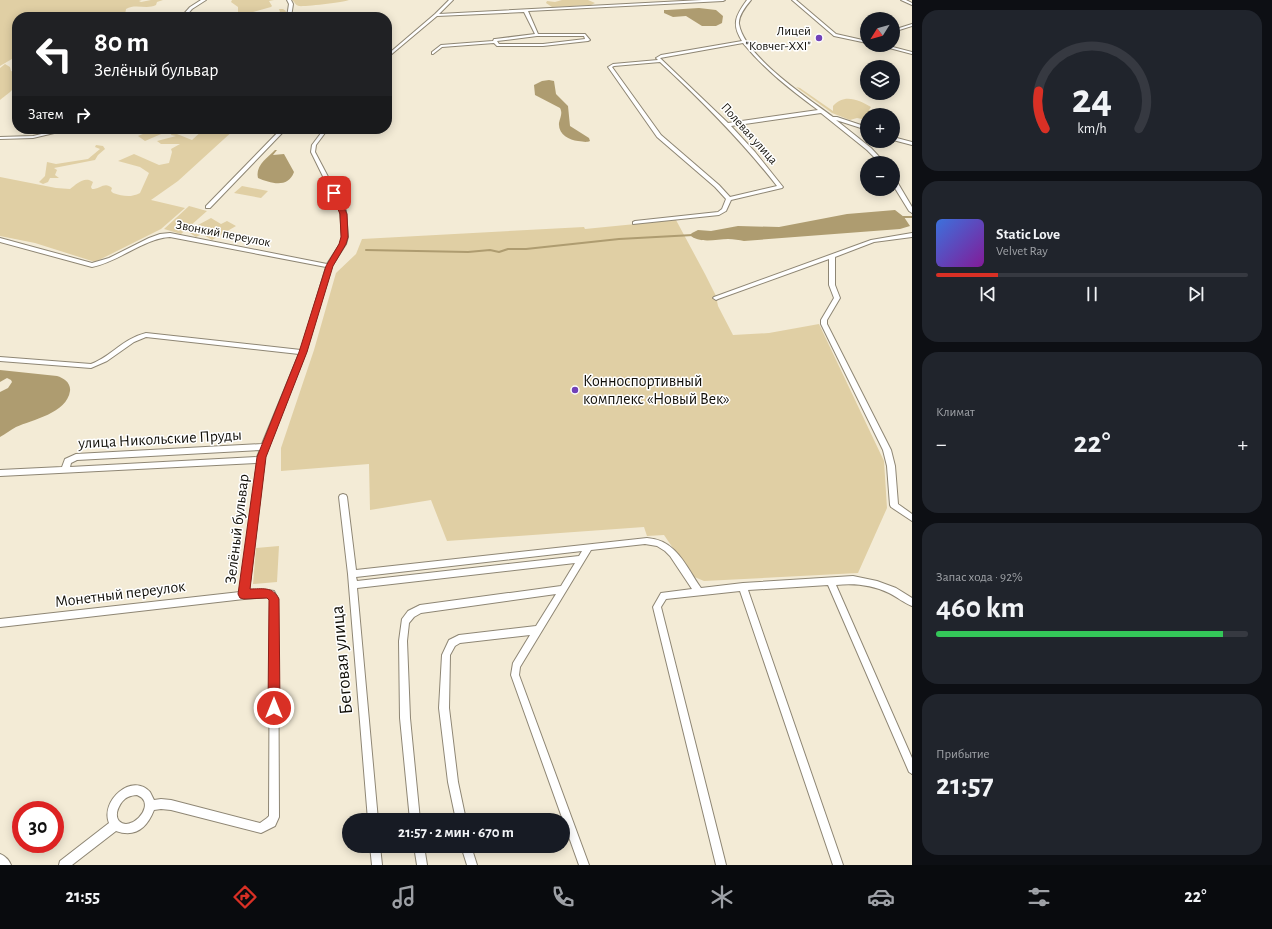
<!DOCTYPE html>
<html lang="ru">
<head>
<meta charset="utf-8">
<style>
	body { margin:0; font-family:"Alegreya Sans",sans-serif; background:#20242c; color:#f1f3f6; height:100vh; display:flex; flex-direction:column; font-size:15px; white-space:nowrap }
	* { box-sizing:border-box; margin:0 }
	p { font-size:13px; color:#9ea1a6 }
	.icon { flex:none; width:22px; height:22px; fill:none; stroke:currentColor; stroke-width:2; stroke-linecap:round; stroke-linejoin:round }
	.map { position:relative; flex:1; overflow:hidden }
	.panel { display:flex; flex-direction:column; gap:10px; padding:10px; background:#0d0f14; width:360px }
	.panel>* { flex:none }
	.top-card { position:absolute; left:12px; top:12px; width:380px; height:122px; border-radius:16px; box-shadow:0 2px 10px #0003; background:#202124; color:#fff; overflow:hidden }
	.needle { width:26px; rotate:233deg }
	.buttons { position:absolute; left:860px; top:12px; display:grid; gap:8px }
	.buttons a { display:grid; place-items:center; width:40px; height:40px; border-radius:50%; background:#171b24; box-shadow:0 2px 10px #0003; font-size:20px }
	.speed { position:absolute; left:12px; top:801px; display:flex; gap:8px; font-size:20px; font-weight:700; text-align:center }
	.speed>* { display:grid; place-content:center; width:52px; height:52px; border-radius:50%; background:#171b24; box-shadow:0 2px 10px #0003; line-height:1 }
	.speed .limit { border:6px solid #d22; background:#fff; color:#111 }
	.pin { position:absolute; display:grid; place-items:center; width:34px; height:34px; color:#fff; margin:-17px; border-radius:8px; box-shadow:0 2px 6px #0006 }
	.me { position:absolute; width:44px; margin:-22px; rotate:0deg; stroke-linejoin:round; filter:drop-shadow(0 0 3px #0008) }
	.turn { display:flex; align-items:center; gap:14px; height:84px; padding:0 16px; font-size:18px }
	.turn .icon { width:52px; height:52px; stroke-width:2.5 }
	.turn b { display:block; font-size:28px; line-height:34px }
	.then { display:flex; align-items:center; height:38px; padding:0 16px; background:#0003; gap:8px; font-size:15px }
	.big { font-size:30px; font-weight:700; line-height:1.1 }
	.panel .tile { flex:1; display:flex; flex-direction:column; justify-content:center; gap:6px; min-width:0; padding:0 14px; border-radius:16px; background:#20242c }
	.panel .dial { align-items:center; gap:0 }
	.dial svg { height:104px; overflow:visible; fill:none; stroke:#363941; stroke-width:7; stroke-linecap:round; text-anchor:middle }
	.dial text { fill:#f1f3f6; stroke:none }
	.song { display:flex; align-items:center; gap:12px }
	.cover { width:48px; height:48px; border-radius:6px; background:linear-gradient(135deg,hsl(220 70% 55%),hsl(290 70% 35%)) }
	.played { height:4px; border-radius:2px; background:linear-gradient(90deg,#d93025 20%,#363941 20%) }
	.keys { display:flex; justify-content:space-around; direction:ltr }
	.heat { display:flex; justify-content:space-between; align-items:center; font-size:22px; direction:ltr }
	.charge { height:6px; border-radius:3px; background:linear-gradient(90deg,#34c759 92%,#363941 0) }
	.trip { position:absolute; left:342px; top:813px; width:228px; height:40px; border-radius:20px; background:#171b24; box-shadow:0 2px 10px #0003; font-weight:700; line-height:40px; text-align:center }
	.tab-bar { display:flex; height:64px; justify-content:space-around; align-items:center; background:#090b0e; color:#9ea1a6 }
	.tab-bar .icon { width:28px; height:28px }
	.tab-bar .selected { color:#d93025 }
	.tab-bar b { font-size:18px; color:#f1f3f6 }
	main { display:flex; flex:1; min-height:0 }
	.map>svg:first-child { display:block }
</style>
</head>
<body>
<main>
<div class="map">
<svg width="912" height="865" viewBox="0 0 912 865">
	<rect width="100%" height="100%" fill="#f3ebd6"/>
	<path fill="#e0cfa4" d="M0,0H142L139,1L141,2L151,0H163L157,2L156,5C146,10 136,3 126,9L125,15L122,16L17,17V56L0,66Z
		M232,0H274L269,1L272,6L271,7L253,12L254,15H277L280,12L279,9H283L286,11L283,17H234L238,14V7L231,2Z
		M292,0H349C346,2 303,7 299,6C295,5 295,2 292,0Z
		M562,0H588L595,3L591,5L552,7L546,3L547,1L555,2Z
		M5,64L10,67L11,71L17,73C17,90 12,90 0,100V68Z
		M796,87L800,88L833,111V106C844,93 859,100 871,107L869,110L875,112L867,115V120L857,118L850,120L832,113Z
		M155,129H164L168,131L145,141L138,136Z
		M204,129H235L178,181L151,200L185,208L161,229L95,262L35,243L0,236V177L56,188L70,189C77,184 84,176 93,182L91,187L92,189C100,189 105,181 112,188L111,191L113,193C123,196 130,198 140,193L149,173L140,167L118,161L134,154L159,165L169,163L172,152L171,149L180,144H161L157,141L176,136L171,135L172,132L192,140Z
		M96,145L103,146L105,149L98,155L95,160L54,168L57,170L55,175L59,178H50L48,182L43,184L39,182L45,176L47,162L56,164L88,159L100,149L95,147Z
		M242,186L268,191L261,198L234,193Z
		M189,206L207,211L181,234L164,229Z
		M211,218L221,224L227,221L236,226L212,240L202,234L196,237L187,231Z
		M676,220L705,274L716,296L718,306L733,335L769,333L819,324L884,461L887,508L858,573L704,581L692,576L664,535L647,536L644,527L447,541L431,500L370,510L369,464L281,471V448L314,350L336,273L356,254L362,239L584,227L585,229Z
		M279,546L277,582L253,584L256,548Z"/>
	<path fill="#ae9c70" d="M699,8L716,10L723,16L722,23L716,26H702L686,16L673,17L664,13V10H667Z
		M549,80L554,81L556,94L568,106L570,126L589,138L590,141C585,143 583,141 578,141C569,140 558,134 559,123C560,117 563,114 560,108L535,95L534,85L542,81Z
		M275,150H277L273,155L284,154L294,172C288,189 270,183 258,178C255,166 267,158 275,150Z
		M895,210L904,217L910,226L900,229L744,241C739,240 734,239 728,239C717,239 699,244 690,235L692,233L698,230L711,231L738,226L779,227L847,214Z
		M0,370L57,376C64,378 71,383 70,391C67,413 32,420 16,427C10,430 6,434 0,437V392L8,388L12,382L11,380L7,378L0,382Z"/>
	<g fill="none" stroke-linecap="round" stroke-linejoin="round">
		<path stroke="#ae9c70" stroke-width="2" d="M901,217H912
			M366,250L468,252L490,250L499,252L508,249H526L619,239L693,235"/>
		<defs>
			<path id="minor" d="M201,0H206L192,9L185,17H181L190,7Z
				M287,0H291L293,4L291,17H287L289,4Z
				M449,0H453L439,14L702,0H725L723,1L528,11L538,34H585L590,40L588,41L543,46H497L494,43L442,47L433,54H432V52L441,45L493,41L494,39H495L535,34L524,12L437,16L387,58V55L435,14ZM537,36H584L585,39L543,44H499L497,41Z
				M747,0H751C746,6 738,16 739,24C744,56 808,98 833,117H837L867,127V130L836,120L871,148L885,163H880L867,150L821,113L731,126L755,152L783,187L782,188L731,200L726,211L719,215L633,224V222L635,221L718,212L722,209L726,199L715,187L657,137L608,67L613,64L658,60L656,58L661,55L742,41C731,24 736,15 747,0ZM743,43C765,70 791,90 818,110L728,123L660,58ZM660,62C702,101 742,141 777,186L730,197L719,185L661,135L612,67L614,66Z
				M792,0H796L836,34L867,41V43L834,36Z
				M901,0H906L912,3V5Z
				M912,24V26L893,32V30Z
				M878,45H885L912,52V54Z
				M63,129H71L33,138L0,139V137L33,136Z
				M281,129H286L210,208H206V206Z
				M324,129H328L316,145L315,152L346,211L348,237L346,244L332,266L306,352L265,457L249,591C257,590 266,589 274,591L278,599L279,817L275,826L261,833L171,810L161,809L154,810C147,828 135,838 116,831L72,865H59L60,861L109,823C100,801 132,772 150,792C151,794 153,798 154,800L161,799L171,800L260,823L267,818L269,816L270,600L268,597L244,599L0,627V619L240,592L257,463L0,476V470L62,467L65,459L76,454L262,444L299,354L146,337L134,342L107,361L91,368L0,361V357L91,364C112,356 122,339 146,333L301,350L326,267L170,237C142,239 121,261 92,267L0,242V238L92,263L109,258L149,238L160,234L170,233L327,264L340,244L342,237L340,211L311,152L312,145ZM260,450L257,457L70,467L71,463L77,460ZM137,795C139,796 141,797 142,798C153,809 130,832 119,821C113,814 121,800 128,797C130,796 134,795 137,795Z
				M893,137L912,142V145L893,140Z
				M893,178L896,180L912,207V213L909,211L893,185Z
				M912,233V237L874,242L835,257V285L840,298L827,320V324L891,450L895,466L898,504L912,514V521L891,507L890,505L887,466L883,450L821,324V320L834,298L829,285V259L718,299L716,300L713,298L714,297L871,240Z
				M343,494L346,495L347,497L356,570L647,538C677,540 686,567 701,588L743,583L853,576L877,581L896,588L912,598V606C904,603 897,597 889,593C872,585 855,583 836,585L912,758V774L909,772L828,585L748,590L843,865H833L740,591L666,599L661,607L726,865H716L653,607L661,593L692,589L670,556L665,551L657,546L645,544L591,550L520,667L519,675L589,865H579L511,675L513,663L530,635L460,643L455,646L450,655L449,708L458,782L466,820H456L448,782L439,708L442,655L449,640L459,635L536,626L556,594L421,613L414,617L409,623L407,641L410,718L420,820H410L400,718L399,641L402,619L408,611L420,605L561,586L575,563L357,588L378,820H368L348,574L339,497L340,495ZM582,551L579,556L357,581L356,577Z
				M370,846H380L382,865H372Z
				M414,846H424L427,865H417Z
				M461,846H471L477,865H467Z
				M0,854C5,856 9,860 11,865H0Z"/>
		</defs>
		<use href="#minor" stroke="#8e8674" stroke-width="2"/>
		<use href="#minor" fill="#fff" fill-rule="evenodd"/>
	</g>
	<path fill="#d93025" stroke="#8d1f18" d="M332,192L337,193L347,214L348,237L346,244L333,266L307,352L266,457L250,589C262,589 273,586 279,599L280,708L278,712L274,714L270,712L268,708L269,600L267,598L244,599L240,598L238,594L257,457L299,352L326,266L339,244L341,237L340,214L331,193Z"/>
	<g fill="#7141b8" stroke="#fff" stroke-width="1.5">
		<circle cx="819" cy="38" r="4"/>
		<circle cx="575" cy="390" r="4"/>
	</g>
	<g text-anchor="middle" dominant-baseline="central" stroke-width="3" stroke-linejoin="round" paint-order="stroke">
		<g font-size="13" fill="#121009" stroke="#fff" text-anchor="end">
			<text x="811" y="31">Лицей<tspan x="811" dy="15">"Ковчег-XXI"</tspan></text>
		</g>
		<g font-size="13" fill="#121009" stroke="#fff">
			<text transform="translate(749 134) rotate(48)">Полевая улица</text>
			<text transform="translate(223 234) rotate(11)">Звонкий переулок</text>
		</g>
		<g font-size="16" fill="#121009" stroke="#fff" text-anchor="start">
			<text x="583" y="381">Конноспортивный<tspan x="583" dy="18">комплекс «Новый Век»</tspan></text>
		</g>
		<g font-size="16" fill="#121009" stroke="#fff">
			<text transform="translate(160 439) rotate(-3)">улица Никольские Пруды</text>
			<text transform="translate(237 529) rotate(-83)">Зелёный бульвар</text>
			<text transform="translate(120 594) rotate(-7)">Монетный переулок</text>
		</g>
		<g font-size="19" fill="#121009" stroke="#fff">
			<text transform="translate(342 660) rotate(-95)">Беговая улица</text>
		</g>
	</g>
</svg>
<div class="buttons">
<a><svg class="needle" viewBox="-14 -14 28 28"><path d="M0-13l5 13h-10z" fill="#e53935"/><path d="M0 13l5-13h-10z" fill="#9ea1a6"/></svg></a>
<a><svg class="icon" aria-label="layers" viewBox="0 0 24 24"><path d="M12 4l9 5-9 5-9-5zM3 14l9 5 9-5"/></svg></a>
<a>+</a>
<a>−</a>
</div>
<div class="speed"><div class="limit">30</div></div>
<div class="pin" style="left:334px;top:193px;background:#d93025"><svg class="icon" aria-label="arrive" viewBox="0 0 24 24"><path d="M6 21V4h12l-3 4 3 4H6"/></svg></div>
<svg class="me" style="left:274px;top:708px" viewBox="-20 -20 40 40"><circle r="17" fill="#d93025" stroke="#fff" stroke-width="3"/><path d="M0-11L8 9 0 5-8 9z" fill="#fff"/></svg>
<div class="trip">21:57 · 2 мин · 670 m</div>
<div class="top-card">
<div class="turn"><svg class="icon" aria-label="left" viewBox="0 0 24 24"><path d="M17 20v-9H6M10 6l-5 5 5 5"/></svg><div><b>80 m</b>Зелёный бульвар</div></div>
<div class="then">Затем<svg class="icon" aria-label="right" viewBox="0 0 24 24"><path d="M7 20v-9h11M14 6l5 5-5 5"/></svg></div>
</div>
</div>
<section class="panel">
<div class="tile dial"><svg viewBox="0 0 100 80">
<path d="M14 69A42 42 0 1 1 86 69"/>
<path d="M14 69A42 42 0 0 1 9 40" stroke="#d93025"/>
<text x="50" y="56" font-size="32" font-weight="700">24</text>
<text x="50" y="72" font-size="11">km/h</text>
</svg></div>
<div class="tile">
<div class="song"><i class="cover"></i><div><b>Static Love</b><p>Velvet Ray</p></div></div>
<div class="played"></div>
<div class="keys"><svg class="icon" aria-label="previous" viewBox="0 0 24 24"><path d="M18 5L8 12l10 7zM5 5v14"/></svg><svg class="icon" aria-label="pause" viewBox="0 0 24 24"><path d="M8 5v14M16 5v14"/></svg><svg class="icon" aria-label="next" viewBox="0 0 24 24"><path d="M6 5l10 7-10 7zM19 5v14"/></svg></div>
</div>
<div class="tile"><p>Климат</p>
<div class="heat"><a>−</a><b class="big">22°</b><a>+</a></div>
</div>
<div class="tile"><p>Запас хода · 92%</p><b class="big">460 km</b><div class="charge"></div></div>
<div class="tile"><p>Прибытие</p><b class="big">21:57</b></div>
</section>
</main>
<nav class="tab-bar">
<b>21:55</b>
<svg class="icon selected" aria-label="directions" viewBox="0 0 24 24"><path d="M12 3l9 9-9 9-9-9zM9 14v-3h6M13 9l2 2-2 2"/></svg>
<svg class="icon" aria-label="music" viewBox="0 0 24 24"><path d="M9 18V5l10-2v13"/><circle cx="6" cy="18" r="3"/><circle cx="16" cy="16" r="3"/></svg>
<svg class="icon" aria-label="phone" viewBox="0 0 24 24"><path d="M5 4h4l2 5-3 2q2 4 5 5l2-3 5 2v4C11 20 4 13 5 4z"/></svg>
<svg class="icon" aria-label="climate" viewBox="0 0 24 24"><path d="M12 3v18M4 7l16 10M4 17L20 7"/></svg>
<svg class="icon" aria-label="car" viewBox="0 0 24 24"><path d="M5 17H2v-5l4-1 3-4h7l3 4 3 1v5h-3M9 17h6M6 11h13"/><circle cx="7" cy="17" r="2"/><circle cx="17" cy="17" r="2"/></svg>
<svg class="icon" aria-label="filters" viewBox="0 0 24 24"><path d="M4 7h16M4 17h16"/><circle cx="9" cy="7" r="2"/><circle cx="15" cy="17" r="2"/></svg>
<b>22°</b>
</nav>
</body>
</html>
